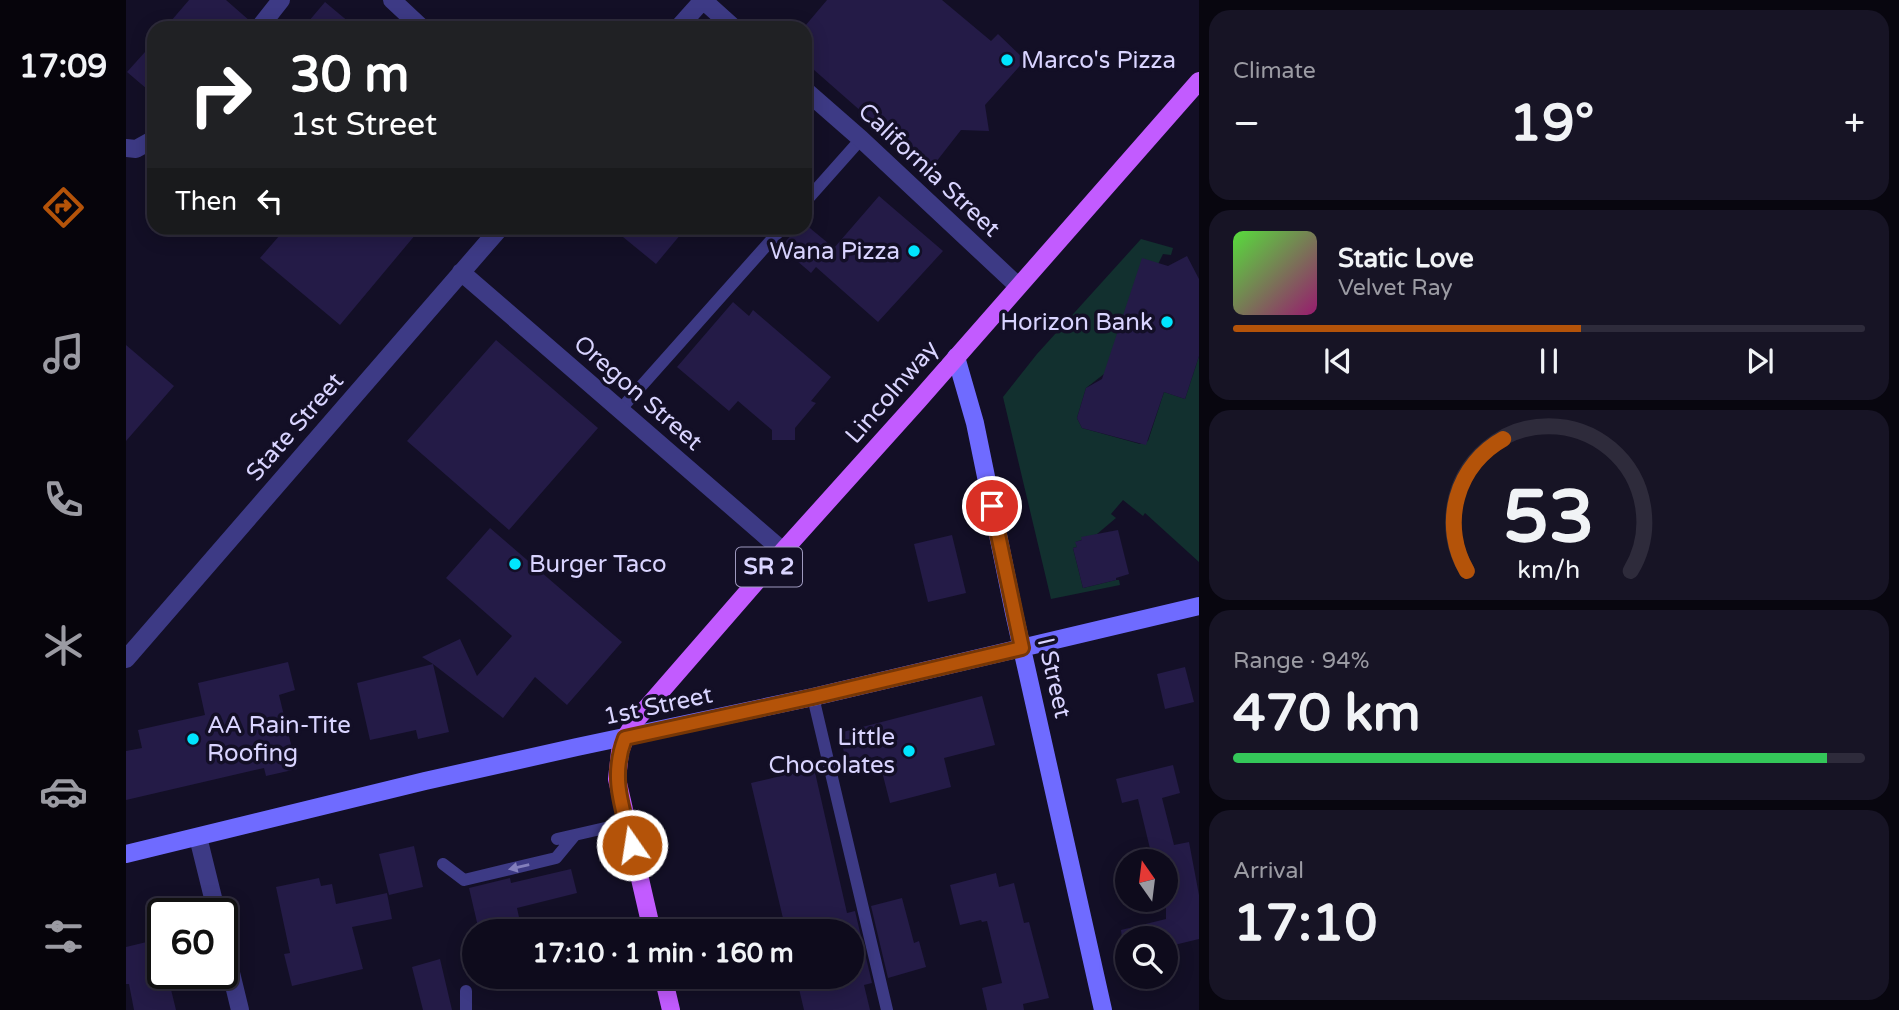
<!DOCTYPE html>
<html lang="en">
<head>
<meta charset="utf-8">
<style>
	body { margin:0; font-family:"Varela Round",sans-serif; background:#171425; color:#f1f3f6; height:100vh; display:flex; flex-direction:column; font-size:26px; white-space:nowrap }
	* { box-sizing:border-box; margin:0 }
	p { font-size:23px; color:#9b9ba3 }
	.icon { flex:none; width:38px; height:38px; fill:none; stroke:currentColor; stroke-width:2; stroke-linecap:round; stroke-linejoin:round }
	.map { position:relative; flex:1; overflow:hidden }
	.drawer { display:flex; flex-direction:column; gap:10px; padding:10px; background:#08060f; width:700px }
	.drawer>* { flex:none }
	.banner { position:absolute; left:21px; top:21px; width:665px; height:214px; border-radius:21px; box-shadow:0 4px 18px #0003,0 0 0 2px #2e2b3b; background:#202124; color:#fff; overflow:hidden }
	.needle { width:46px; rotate:346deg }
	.controls { position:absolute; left:989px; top:849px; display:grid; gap:14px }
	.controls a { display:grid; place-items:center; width:63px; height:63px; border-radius:50%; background:#0e0b1c; box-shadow:0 4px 18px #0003,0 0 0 2px #2e2b3b; font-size:35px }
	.speed { position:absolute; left:21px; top:898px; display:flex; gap:14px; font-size:35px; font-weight:700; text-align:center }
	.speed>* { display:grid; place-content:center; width:91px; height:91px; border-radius:50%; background:#0e0b1c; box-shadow:0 4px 18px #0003,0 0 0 2px #2e2b3b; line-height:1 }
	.speed .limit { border:4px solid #111; border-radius:10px; background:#fff; color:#111 }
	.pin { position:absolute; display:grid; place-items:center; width:60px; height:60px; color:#fff; margin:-30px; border:4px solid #fff; border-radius:50%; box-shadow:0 2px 7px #0007 }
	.me { position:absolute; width:77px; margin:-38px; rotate:347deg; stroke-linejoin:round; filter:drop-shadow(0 0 5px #0008) }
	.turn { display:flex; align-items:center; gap:24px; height:147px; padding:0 28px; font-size:32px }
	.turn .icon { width:91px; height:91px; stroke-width:2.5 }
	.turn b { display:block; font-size:49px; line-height:60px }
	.then { display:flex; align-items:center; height:66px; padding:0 28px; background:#0003; gap:14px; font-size:26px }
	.big { font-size:52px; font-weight:700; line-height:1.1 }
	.drawer .card { flex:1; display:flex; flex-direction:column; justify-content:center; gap:10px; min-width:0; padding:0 24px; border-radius:21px; background:#171425 }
	.drawer .dial { align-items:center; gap:0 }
	.dial svg { height:182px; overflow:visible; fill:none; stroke:#2e2b3b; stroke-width:7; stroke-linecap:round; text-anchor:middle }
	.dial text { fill:#f1f3f6; stroke:none }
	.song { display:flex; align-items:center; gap:21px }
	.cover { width:84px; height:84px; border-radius:10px; background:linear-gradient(135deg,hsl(110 70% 55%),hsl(320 70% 35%)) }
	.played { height:7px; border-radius:4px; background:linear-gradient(90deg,#b45309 55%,#2e2b3b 55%) }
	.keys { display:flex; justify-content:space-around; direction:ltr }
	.heat { display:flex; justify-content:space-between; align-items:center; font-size:38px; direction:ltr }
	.charge { height:10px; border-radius:5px; background:linear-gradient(90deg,#34c759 94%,#2e2b3b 0) }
	.trip { position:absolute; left:336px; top:919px; width:402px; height:70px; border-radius:35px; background:#0e0b1c; box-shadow:0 4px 18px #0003,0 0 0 2px #2e2b3b; font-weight:700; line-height:70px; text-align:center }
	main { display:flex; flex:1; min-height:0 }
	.tab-bar { display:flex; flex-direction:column; width:126px; justify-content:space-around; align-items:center; background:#06040b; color:#9b9ba3 }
	.tab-bar .icon { width:49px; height:49px }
	.tab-bar .on { color:#b45309 }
	.tab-bar b { font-size:32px; color:#f1f3f6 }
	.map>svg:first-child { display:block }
</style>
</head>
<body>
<main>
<nav class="tab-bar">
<b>17:09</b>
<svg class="icon on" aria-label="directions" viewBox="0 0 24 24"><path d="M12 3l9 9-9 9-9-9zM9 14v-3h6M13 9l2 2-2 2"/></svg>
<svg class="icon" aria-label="music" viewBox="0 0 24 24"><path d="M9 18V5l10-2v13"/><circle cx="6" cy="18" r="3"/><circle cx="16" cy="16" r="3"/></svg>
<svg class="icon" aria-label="phone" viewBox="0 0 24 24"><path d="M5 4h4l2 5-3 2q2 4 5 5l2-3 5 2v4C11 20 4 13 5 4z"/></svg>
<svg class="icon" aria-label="climate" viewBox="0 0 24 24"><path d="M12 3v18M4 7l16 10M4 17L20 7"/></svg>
<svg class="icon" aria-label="car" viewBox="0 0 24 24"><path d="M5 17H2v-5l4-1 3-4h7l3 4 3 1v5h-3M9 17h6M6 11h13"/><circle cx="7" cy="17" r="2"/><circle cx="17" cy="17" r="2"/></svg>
<svg class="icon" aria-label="filters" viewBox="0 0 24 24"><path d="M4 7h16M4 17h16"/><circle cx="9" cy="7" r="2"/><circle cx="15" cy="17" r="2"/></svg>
</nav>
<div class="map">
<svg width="1073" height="1010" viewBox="0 0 1073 1010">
	<rect width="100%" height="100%" fill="#130f26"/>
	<path fill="#12302f" d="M1015,239L1047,248L1045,255L1037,254L978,374L960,388L951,418L956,428L1014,444L1022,441L1038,392L1059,399L1073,356V562L1019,513L1017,516L997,500L985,514L990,518L971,534L950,542L951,547L947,548L957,588L990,580H993L994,585L925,599L877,397L911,354Z"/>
	<path fill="#241b47" d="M63,0H100L124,21L122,28H39Z
		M701,0H816L865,41L872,34L899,60L859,105L863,131L835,130L803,171L679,62V26Z
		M199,2L230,28H177Z
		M28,42V95L1,72Z
		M753,196L817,251L752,322L690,267L685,273L655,247L671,228H679V224L708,248Z
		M160,228H295L214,325L134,258Z
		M486,228H560L530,264Z
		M1061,256L1073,279V356L1059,399L1038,392L1020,445L956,428L951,418L960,388L976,379L1016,258L1042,266Z
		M607,302L623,316L627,310L705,377L685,401L690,403L669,428V440H646V430L612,401L603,411L551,367Z
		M370,340L472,428L383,530L281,441Z
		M0,345L48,386L0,441Z
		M364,528L496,642L441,705L409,677L377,718L307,664L323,732L292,739L290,730L244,740L231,683L307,664L296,657L334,639L351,676L386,636L320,578Z
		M992,530L1003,574L990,578V580L957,588L947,548L951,547L949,542L956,540L955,537Z
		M826,535L840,593L802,602L788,544Z
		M162,662L169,690L153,695L171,769L140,776L138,768L0,800V751L16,748L12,730L79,715L72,683Z
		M1059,667L1068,702L1039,709L1031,674Z
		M856,696L869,745L818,758L825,787L764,803L752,756L721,764L713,733Z
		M1047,765L1054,793L1036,798L1048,845L1063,842L1073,895V939L1040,947V938H996L995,930L1040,919V861H1027L1012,799L996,803L990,779Z
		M688,768L721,913L729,911L746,983L738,985L744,1010H678L670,976H726V931H660L625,783Z
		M288,846L297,887L263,895L253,854Z
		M445,869L451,893L391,908L396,931H353L343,888L384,878L385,883Z
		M870,873L873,887L888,883L898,923L903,922L923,998L897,1004L898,1010H861L856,988L876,983L861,921L856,922L855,920L834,925L824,885Z
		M193,878L195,886L206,884L210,904L261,893L266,919L226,927L237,969L166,986L158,954L164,953L150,887Z
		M776,898L788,943L793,941L800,967L762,978L745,906Z
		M33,939L37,954V973H41L50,1010H8L3,984H0V947Z
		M314,959L326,1010H297L286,967Z"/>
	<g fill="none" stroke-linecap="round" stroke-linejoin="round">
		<path stroke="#3d3a85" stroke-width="12" d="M679,202L735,139
			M494,410L656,228
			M687,697L761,1010
			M431,839L501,823
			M317,864L338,880L430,858L449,835
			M340,991V1010"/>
		<path stroke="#3d3a85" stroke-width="18" d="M266,0L296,28
			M133,28L155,0
			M552,28L577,0L608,28
			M679,90L735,139L892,286
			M0,148L10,149L28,139
			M335,272L657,551
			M0,659L374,228
			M72,837L91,914
			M96,936L114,1010"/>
		<path stroke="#6f6bff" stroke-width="18" d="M830,357L849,423L888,613L977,1010
			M0,854L299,781L451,747L687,697L1073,606"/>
		<path stroke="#c25bff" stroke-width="18" d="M526,931L491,779L494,752L499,738L510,720L657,551L792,401L1073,81
			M537,976L545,1010"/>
	</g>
	<defs><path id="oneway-solid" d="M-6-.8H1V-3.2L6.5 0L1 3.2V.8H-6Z" transform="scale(1.75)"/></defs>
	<use fill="#837fbc" href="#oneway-solid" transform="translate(393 867) rotate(167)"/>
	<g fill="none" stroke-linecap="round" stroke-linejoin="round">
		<defs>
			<path id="route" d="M506,845C496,806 484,777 499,738L687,697L896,648L866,506"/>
		</defs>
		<use href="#route" stroke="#753606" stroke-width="18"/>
		<use href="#route" stroke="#b45309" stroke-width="12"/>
	</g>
	<g fill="#00e5ff" stroke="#130f26" stroke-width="2.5">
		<circle cx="881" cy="60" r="7"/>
		<circle cx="788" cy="251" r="7"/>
		<circle cx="1041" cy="322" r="7"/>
		<circle cx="389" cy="564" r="7"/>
		<circle cx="67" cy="739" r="7"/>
		<circle cx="783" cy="751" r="7"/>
	</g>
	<g text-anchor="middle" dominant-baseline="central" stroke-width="7" stroke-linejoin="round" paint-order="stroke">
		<rect fill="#130f26" stroke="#9e99be" stroke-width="2" x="610" y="547.5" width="66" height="39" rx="5"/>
		<g font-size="23" font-weight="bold" fill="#d9d4ff">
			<text x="643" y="567">SR 2</text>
		</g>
		<g font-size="24" fill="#d9d4ff" stroke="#130f26" text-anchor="start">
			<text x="895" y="60">Marco's Pizza</text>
			<text x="774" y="251" text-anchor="end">Wana Pizza</text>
			<text x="1027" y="322" text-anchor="end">Horizon Bank</text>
			<text x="403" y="564">Burger Taco</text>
			<text x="81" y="725">AA Rain-Tite<tspan x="81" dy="28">Roofing</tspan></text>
			<text x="769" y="737" text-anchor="end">Little<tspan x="769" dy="28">Chocolates</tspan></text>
		</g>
		<g font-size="24" fill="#d9d4ff" stroke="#130f26">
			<text transform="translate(803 170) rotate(43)">California Street</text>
			<text transform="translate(766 392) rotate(-49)">Lincolnway</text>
			<text transform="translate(512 393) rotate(41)">Oregon Street</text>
			<text transform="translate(169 427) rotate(-49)">State Street</text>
			<text transform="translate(928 678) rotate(77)">I Street</text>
			<text transform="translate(532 706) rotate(-12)">1st Street</text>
		</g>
	</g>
</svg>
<div class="controls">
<a><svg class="needle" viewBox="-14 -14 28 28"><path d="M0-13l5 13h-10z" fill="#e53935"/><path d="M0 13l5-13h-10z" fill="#9b9ba3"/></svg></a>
<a><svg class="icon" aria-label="search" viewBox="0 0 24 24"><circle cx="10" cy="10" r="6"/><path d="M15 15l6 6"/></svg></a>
</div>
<div class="speed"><div class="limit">60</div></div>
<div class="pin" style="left:866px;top:506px;background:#d93025"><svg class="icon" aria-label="arrive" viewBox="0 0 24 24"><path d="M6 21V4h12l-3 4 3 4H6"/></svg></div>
<svg class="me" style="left:506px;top:845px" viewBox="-20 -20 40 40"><circle r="17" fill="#b45309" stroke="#fff" stroke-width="3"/><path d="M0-11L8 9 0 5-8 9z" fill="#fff"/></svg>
<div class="trip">17:10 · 1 min · 160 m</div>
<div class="banner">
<div class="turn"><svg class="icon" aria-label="right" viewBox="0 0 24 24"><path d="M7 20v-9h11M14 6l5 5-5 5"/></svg><div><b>30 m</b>1st Street</div></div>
<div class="then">Then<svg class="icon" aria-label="left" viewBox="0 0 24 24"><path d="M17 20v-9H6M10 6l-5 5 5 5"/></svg></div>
</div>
</div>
<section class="drawer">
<div class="card"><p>Climate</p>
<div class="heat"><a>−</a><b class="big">19°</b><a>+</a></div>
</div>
<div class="card">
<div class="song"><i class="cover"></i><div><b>Static Love</b><p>Velvet Ray</p></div></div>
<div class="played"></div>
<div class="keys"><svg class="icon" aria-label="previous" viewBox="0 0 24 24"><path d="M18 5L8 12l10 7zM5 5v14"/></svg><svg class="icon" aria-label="pause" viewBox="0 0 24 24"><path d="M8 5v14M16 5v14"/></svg><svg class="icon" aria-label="next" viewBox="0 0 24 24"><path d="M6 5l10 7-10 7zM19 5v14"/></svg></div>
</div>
<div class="card dial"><svg viewBox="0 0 100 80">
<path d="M14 69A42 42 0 1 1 86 69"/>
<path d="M14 69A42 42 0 0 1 30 11" stroke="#b45309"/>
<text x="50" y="56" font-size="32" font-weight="700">53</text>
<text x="50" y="72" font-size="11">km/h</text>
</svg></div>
<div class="card"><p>Range · 94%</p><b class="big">470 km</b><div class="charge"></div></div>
<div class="card"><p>Arrival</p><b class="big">17:10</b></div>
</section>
</main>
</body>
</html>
